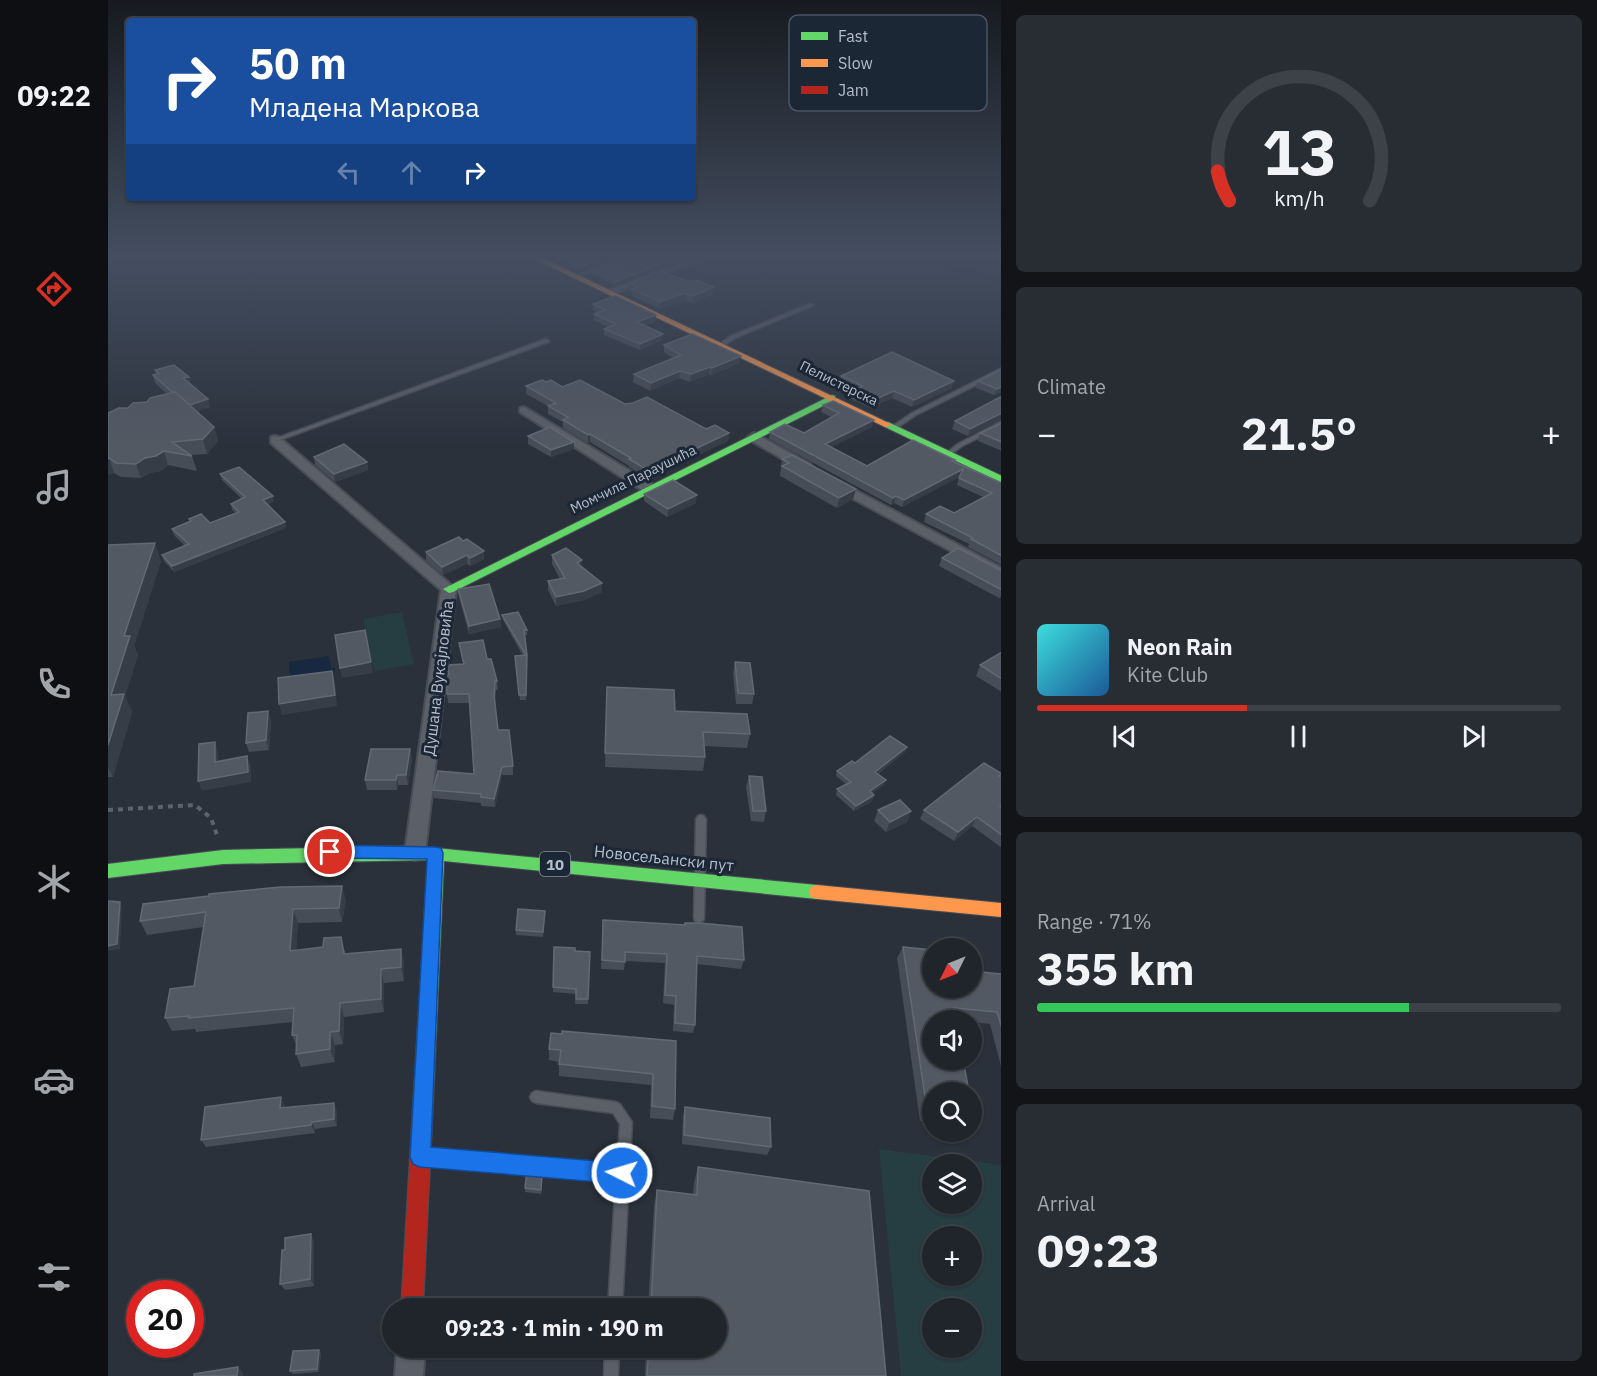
<!DOCTYPE html>
<html lang="en">
<head>
<meta charset="utf-8">
<style>
	body { margin:0; font-family:"IBM Plex Sans",sans-serif; background:#282d34; color:#f1f3f6; height:100vh; display:flex; flex-direction:column; font-size:22px; white-space:nowrap }
	* { box-sizing:border-box; margin:0 }
	p { font-size:20px; color:#a2a5a9 }
	.icon { flex:none; width:33px; height:33px; fill:none; stroke:currentColor; stroke-width:2; stroke-linecap:round; stroke-linejoin:round }
	.map { position:relative; flex:1; overflow:hidden }
	.sheet { display:flex; flex-direction:column; gap:15px; padding:15px; background:#121418; width:596px }
	.sheet>* { flex:none }
	.guide { position:absolute; left:18px; top:18px; width:570px; height:183px; border-radius:6px; box-shadow:0 2px 4px #0004,0 0 0 2px #3d4248; background:#1a4fa0; color:#fff; overflow:hidden }
	.needle { width:39px; rotate:227deg }
	.fabs { position:absolute; left:814px; top:938px; display:grid; gap:12px }
	.fabs a { display:grid; place-items:center; width:60px; height:60px; border-radius:50%; background:#20252c; box-shadow:0 2px 4px #0004,0 0 0 2px #3d4248; font-size:30px }
	.speed { position:absolute; left:18px; top:1280px; display:flex; gap:12px; font-size:30px; font-weight:700; text-align:center }
	.speed>* { display:grid; place-content:center; width:78px; height:78px; border-radius:50%; background:#20252c; box-shadow:0 2px 4px #0004,0 0 0 2px #3d4248; line-height:1 }
	.speed .limit { border:9px solid #d22; background:#fff; color:#111 }
	.pin { position:absolute; display:grid; place-items:center; width:51px; height:51px; color:#fff; margin:-26px; border:3px solid #fff; border-radius:50%; box-shadow:0 2px 6px #0007 }
	.me { position:absolute; width:66px; margin:-33px; rotate:275deg; stroke-linejoin:round; filter:drop-shadow(0 0 4px #0008) }
	.turn { display:flex; align-items:center; gap:21px; height:126px; padding:0 24px; font-size:27px }
	.turn .icon { width:78px; height:78px; stroke-width:2.5 }
	.turn b { display:block; font-size:42px; line-height:51px }
	.lanes { display:flex; align-items:center; height:57px; padding:0 24px; background:#0003; justify-content:center; gap:30px; direction:ltr }
	.lanes .off { opacity:.35 }
	.big { font-size:45px; font-weight:700; line-height:1.1 }
	.sheet .tile { flex:1; display:flex; flex-direction:column; justify-content:center; gap:9px; min-width:0; padding:0 21px; border-radius:9px; background:#282d34 }
	.sheet .dial { align-items:center; gap:0 }
	.dial svg { height:156px; overflow:visible; fill:none; stroke:#3d4248; stroke-width:7; stroke-linecap:round; text-anchor:middle }
	.dial text { fill:#f1f3f6; stroke:none }
	.song { display:flex; align-items:center; gap:18px }
	.cover { width:72px; height:72px; border-radius:9px; background:linear-gradient(135deg,hsl(180 70% 55%),hsl(210 70% 35%)) }
	.played { height:6px; border-radius:3px; background:linear-gradient(90deg,#d93025 40%,#3d4248 40%) }
	.keys { display:flex; justify-content:space-around; direction:ltr }
	.heat { display:flex; justify-content:space-between; align-items:center; font-size:33px; direction:ltr }
	.charge { height:9px; border-radius:4px; background:linear-gradient(90deg,#34c759 71%,#3d4248 0) }
	.trip { position:absolute; left:274px; top:1298px; width:345px; height:60px; border-radius:30px; background:#20252c; box-shadow:0 2px 4px #0004,0 0 0 2px #3d4248; font-weight:700; line-height:60px; text-align:center }
	main { display:flex; flex:1; min-height:0 }
	.tabs { display:flex; flex-direction:column; width:108px; justify-content:space-around; align-items:center; background:#0d0f12; color:#a2a5a9 }
	.tabs .icon { width:42px; height:42px }
	.tabs .active { color:#d93025 }
	.tabs b { font-size:27px; color:#f1f3f6 }
	.map>svg:first-child { display:block }
</style>
</head>
<body>
<main>
<nav class="tabs">
<b>09:22</b>
<svg class="icon active" aria-label="directions" viewBox="0 0 24 24"><path d="M12 3l9 9-9 9-9-9zM9 14v-3h6M13 9l2 2-2 2"/></svg>
<svg class="icon" aria-label="music" viewBox="0 0 24 24"><path d="M9 18V5l10-2v13"/><circle cx="6" cy="18" r="3"/><circle cx="16" cy="16" r="3"/></svg>
<svg class="icon" aria-label="phone" viewBox="0 0 24 24"><path d="M5 4h4l2 5-3 2q2 4 5 5l2-3 5 2v4C11 20 4 13 5 4z"/></svg>
<svg class="icon" aria-label="climate" viewBox="0 0 24 24"><path d="M12 3v18M4 7l16 10M4 17L20 7"/></svg>
<svg class="icon" aria-label="car" viewBox="0 0 24 24"><path d="M5 17H2v-5l4-1 3-4h7l3 4 3 1v5h-3M9 17h6M6 11h13"/><circle cx="7" cy="17" r="2"/><circle cx="17" cy="17" r="2"/></svg>
<svg class="icon" aria-label="filters" viewBox="0 0 24 24"><path d="M4 7h16M4 17h16"/><circle cx="9" cy="7" r="2"/><circle cx="15" cy="17" r="2"/></svg>
</nav>
<div class="map">
<svg width="894" height="1376" viewBox="0 0 894 1376">
	<rect width="100%" height="100%" fill="#2a313b"/>
	<path fill="#263d41" fill-rule="evenodd" d="M294,612L306,664L266,671L255,619Z
		M771,1149L893,1165V1376H793ZM825,1164H864V1203H825ZM825,1236H864V1275H825ZM825,1308H864V1347H825Z"/>
	<path fill="#172840" d="M221,656L223,668H227V671L182,678L181,662Z"/>
	<g fill="none" stroke-linecap="round" stroke-linejoin="round">
		<path stroke="#172840" stroke-width="3" d="M805,256L894,282"/>
		<defs>
			<path id="lane" d="M519,256H525L469,277L465,276Z
				M702,304L706,305L627,338L615,346L610,345L623,336Z
				M438,339L441,341L440,342L169,441L167,442L164,440Z
				M894,368V372L808,415L787,429L782,428L804,413Z
				M894,421V426L854,446L842,455H838L837,454L850,444Z
				M593,815L596,816L598,819L596,918L595,921L591,922L587,921L586,918L588,819L590,816Z
				M428,1091L508,1102L512,1104L524,1122L514,1308H500L508,1179L319,1163L315,1161L313,1157L315,1153L319,1151L509,1166L512,1124L505,1113L428,1103L424,1101L422,1097L424,1093Z
				M497,1347H511L510,1376H496Z"/>
			<path id="street" d="M591,256H603L504,294L496,292Z
				M416,407L547,486L549,489L547,492H537L412,412V408Z
				M646,433L702,464L704,467L698,471L694,470L642,440L640,437Z
				M167,436L171,437L348,589L317,852L314,858L307,860L300,858L297,852L333,590L163,443V437Z
				M728,480L894,568V578L723,487L722,484Z
				M289,1347H317L315,1376H287Z"/>
			<path id="fast" d="M724,395L727,396V400L345,592L341,593L335,589Z
				M780,422L894,476V483L777,427L775,425Z
				M307,846L709,885L715,887L717,892L715,897L709,899L336,861L325,1105L322,1112L315,1115L308,1112L305,1105L320,860L115,864L0,878V864L115,850Z"/>
			<path id="slow" d="M420,256H430L785,425L777,427Z
				M709,885L894,903V917L709,899L703,897L701,892L703,887Z"/>
			<path id="jam" d="M315,1095L322,1098L325,1105L315,1308H293L305,1105L308,1098Z"/>
		</defs>
		<use href="#lane" stroke="#484d57" stroke-width="3"/>
		<use href="#street" stroke="#484d57" stroke-width="4"/>
		<use href="#fast" stroke="#484d57" stroke-width="2"/>
		<use href="#slow" stroke="#484d57" stroke-width="2"/>
		<use href="#jam" stroke="#484d57" stroke-width="2"/>
		<path stroke="#5c636a" stroke-width="1.5" stroke-dasharray="3 3" stroke-linecap="butt" d="M0,257L10,256"/>
		<path stroke="#5c636a" stroke-width="4" stroke-dasharray="5 5" stroke-linecap="butt" d="M0,810L87,805L103,818L110,838"/>
		<use href="#lane" fill="#5b6068" fill-rule="evenodd"/>
		<use href="#street" fill="#5b6068" fill-rule="evenodd"/>
		<use href="#fast" fill="#63d668" fill-rule="evenodd"/>
		<use href="#slow" fill="#ff974d" fill-rule="evenodd"/>
		<use href="#jam" fill="#b3261e" fill-rule="evenodd"/>
		<defs>
			<path id="rail" d="M0,259L50,256"/>
		</defs>
		<use href="#rail" stroke="#595e66" stroke-width="4.5"/>
		<use href="#rail" stroke="#1c2736" stroke-width="3" stroke-dasharray="8" stroke-linecap="butt"/>
	</g>
	<path fill="#474d57" d="M443,256H482L491,264L474,270Z
		M529,256L508,285L483,274V270L504,266Z
		M580,281L606,287V294L584,303L577,300L552,309L524,296V292L521,290V283Z
		M485,304L548,315L547,322L536,326L554,340L532,350L496,335V329L501,327L485,320L486,314L490,312L485,310Z
		M556,345L632,363L603,375L601,374L582,382L571,378L542,391L525,382L526,374L565,358L556,352Z
		M47,370L83,384L102,407L89,411L106,427L110,441L99,454L83,455L84,456L89,471L60,465L53,471L42,473L33,478L13,477L6,473L0,475V413L20,408L39,402L59,394L47,383L45,375L48,374Z
		M733,376L844,388L804,407L784,398L762,408L741,398L743,392L747,389L731,382Z
		M870,381L894,392L886,395L868,388Z
		M438,382L517,404L598,429L621,433L620,441L540,479L521,467V466L482,442L480,443L455,428V422L440,414V406L418,394V386Z
		M894,396V419L860,436L844,429L847,421Z
		M715,405L764,427L723,447L759,466L846,462L894,483V565L860,547L861,544L816,522L818,514L846,513L875,497L849,485L851,477L794,507L786,503L783,505L661,439L662,432L696,433L723,417L713,412Z
		M894,423V451L870,441L872,433Z
		M420,436L466,449L443,457L420,444Z
		M206,457L259,462L260,470L227,482L207,465Z
		M674,459L748,489L745,499L729,508L672,476Z
		M112,474L166,501L159,505L177,522L178,528L66,572L56,561L54,555L77,546L66,535L64,529L82,522L81,519L102,523L128,513L124,510L123,504L134,499L114,480Z
		M536,494L588,503L559,517L536,501Z
		M355,541L376,559L363,566L359,564L335,575L318,561V552Z
		M0,545L53,561L26,646L30,655L17,696L24,712L5,777H0Z
		M444,555L474,567L494,583V592L476,600L448,606L440,590V581L452,579L444,564Z
		M834,558L894,571V597L891,598L831,566Z
		M350,589L392,619L393,627L361,634L351,597Z
		M394,615L419,630V635H416L419,655L418,700H412L407,662L415,656L395,620Z
		M351,643L379,659L389,681L390,690H388L387,701L390,730L405,766V775H394L387,807L373,806V803L326,798L325,790L366,774L362,703H340L339,694L341,675L355,664Z
		M894,652V692L868,676L872,665Z
		M627,662L646,694L644,704H628L625,673Z
		M499,687L567,711L642,734L639,748L596,746L597,757L595,771L497,767Z
		M160,711L163,721L161,750L141,752L138,743Z
		M799,747L797,752L770,774L778,780L776,785L764,793L766,795L764,801L746,811L728,795L729,789L738,784L728,776L729,771L747,763Z
		M302,749L304,759L300,785H290L289,790H259L257,780Z
		M641,776L658,811L656,822L643,821L638,787Z
		M892,777L894,778V848L864,826L846,841L812,819L816,810Z
		M770,810L803,811L799,822L778,832L766,821Z
		M238,900L234,922L190,923L188,950H237V954L296,962V981L276,983V1012L236,1017L235,1044L227,1045V1062L193,1067L188,1054L189,1047L184,1035L185,1022L88,1032L87,1029L64,1031L57,1018L86,986L96,927L39,935L32,921L35,904Z
		M437,911L435,937L408,935V930Z
		M495,920L636,960L633,969L589,964L587,1025L585,1033L565,1031L566,1005L555,1003L557,963L517,961L516,970L493,969Z
		M446,947L467,951L482,952L480,1004H467L468,994L445,992Z
		M795,947L825,987L894,974V1070L882,1024L864,1022V1020H825V1122L812,1121L789,958Z
		M454,1034L568,1041L567,1109L565,1120L542,1118L543,1085L451,1076V1062L441,1060V1049Z
		M176,1105V1107L229,1110V1126L207,1129V1133L98,1147L93,1140Z
		M577,1107L663,1147L659,1155L574,1144L575,1116Z
		M590,1167L778,1376H537L538,1347H609V1308H540L546,1206L549,1190L585,1195L586,1183Z
		M435,1175L433,1194L417,1192V1188Z
		M206,1241V1286L177,1290L172,1284Z
		M213,1353L211,1372L185,1374L182,1371Z"/>
	<path fill="#373d46" d="M574,256H585L508,285L509,281Z
		M491,260V264L474,270V266Z
		M606,287V294L584,303L585,296Z
		M577,293V300L552,309V302Z
		M548,315L547,322L529,328V322Z
		M555,334L554,340L532,350V344Z
		M633,356L632,363L603,375L604,368Z
		M602,367L601,374L582,382L583,374Z
		M572,371L571,378L542,391L543,383Z
		M81,377L83,384L77,386L75,378Z
		M846,381L844,388L804,407L806,400Z
		M894,387V392L886,395L889,389Z
		M786,391L784,398L762,408L764,401Z
		M100,399L102,407L82,414L79,406Z
		M894,413V419L860,436L862,429Z
		M766,420L764,427L715,451L717,444Z
		M106,427L110,441L99,454L95,439Z
		M621,433L620,441L540,479L541,471Z
		M482,434V442L480,443V435Z
		M466,442V449L443,457V450Z
		M56,451L60,465L53,471L42,473L33,478L28,464L37,458Z
		M1,458L6,473L0,475V459Z
		M259,462L260,470L227,482L226,474Z
		M855,469L853,476L794,507L796,500Z
		M748,489L745,499L729,508L731,498Z
		M589,495L588,503L559,517L560,509Z
		M165,496L166,501L156,506L155,500Z
		M788,496L786,503L783,505L785,498Z
		M177,522L178,528L66,572L64,566Z
		M47,543L53,561L26,646L30,655L17,696L24,712L5,777L0,767V745L3,695L16,636Z
		M376,551V559L363,566L362,558Z
		M359,555V564L335,575L334,567Z
		M474,560V569L469,563Z
		M494,583V592L476,600L448,606V597Z
		M392,619L393,627L361,634V626Z
		M263,662L265,673L234,678L232,668Z
		M224,671L227,682L229,706L174,715L171,704Z
		M160,711L163,721L161,750L158,740Z
		M107,742L110,752V772L107,762Z
		M799,747L797,752L765,777L767,772Z
		M302,749L304,759L300,785L298,775Z
		M139,756L143,766V782L94,791L90,781Z
		M394,767V775L387,807L386,799Z
		M289,775L290,785L289,790L288,780Z
		M778,780L776,785L760,796L762,791Z
		M766,795L764,801L746,811L748,806Z
		M803,811L799,822L778,832L782,822Z
		M869,817L864,826L846,841L850,832Z
		M234,886L238,900L234,922L231,908Z
		M12,902L14,907L12,949L0,951V946Z
		M185,909L190,923L187,964L182,951Z
		M293,949L296,962V981L293,967Z
		M273,969L276,983V1012L273,999Z
		M232,1003L236,1017L235,1044L231,1031Z
		M222,1032L227,1045V1062L222,1049Z
		M173,1097L176,1105L175,1115L172,1108Z
		M226,1103L229,1110V1126L226,1119Z
		M204,1122L207,1129V1133L203,1125Z
		M203,1234L206,1241V1286L202,1279Z
		M211,1350L213,1353L211,1372L209,1369Z
		M130,1367L135,1373V1376H129Z"/>
	<path fill="#535963" stroke="#626974" stroke-width="1.5" d="M452,256H482L491,260L474,266Z
		M529,256H574L509,281L483,270L500,264L504,266Z
		M552,271L580,281L589,280L606,287L585,296L577,293L552,302L524,289L530,287L521,283Z
		M507,296L548,315L529,322L555,334L532,344L496,329L508,324L486,314L497,310L485,304Z
		M584,334L633,356L604,368L602,367L583,374L572,371L543,383L526,374L573,355L556,345Z
		M784,352L846,381L806,400L786,391L764,401L743,392L755,386L733,376Z
		M66,365L81,377L75,378L100,399L82,405L67,392H64L45,375L51,373L47,370Z
		M894,369V387L889,389L870,381Z
		M434,380L438,382L443,380L454,387L472,380L517,404L525,403L539,397L598,429L607,425L621,433L541,471L521,459L523,458L482,434L480,435L455,420L460,417L440,406L448,403L418,386Z
		M67,392L106,427L95,439L64,442L84,456L56,451L48,456L37,458L28,464L8,463L1,458L0,459V413L11,408H20L25,403L39,402L42,398Z
		M894,396V413L862,429L847,421Z
		M725,401L766,420L717,444L759,466L805,440L847,460L844,461L894,483V556L863,539L865,538L818,514L832,506L846,513L884,493L851,478L855,469L796,500L788,496L785,498L662,432L677,424L696,433L731,413L715,405Z
		M894,423V442L872,433Z
		M442,427L466,442L443,450L420,436Z
		M236,444L259,462L226,474L206,457Z
		M684,455L748,489L731,498L674,466L681,463L674,459Z
		M131,467L165,496L155,500L177,522L64,566L54,555L81,544L64,529L83,521L81,519L93,514L102,523L131,512L123,504L137,497L112,474Z
		M565,480L589,495L560,509L536,494Z
		M351,537L355,541L359,539L376,551L362,558L359,555L334,567L318,552Z
		M47,543L16,636H22L3,695L16,694L0,745V545Z
		M458,548L474,560L469,563L494,583L476,591L448,597L440,581L457,578L444,555Z
		M850,548L894,571V590L834,558Z
		M381,584L392,619L361,626L350,589Z
		M410,612L419,630H416L419,655L418,695H411L407,656L418,655L394,615Z
		M257,630L263,662L232,668L227,635Z
		M375,640L379,659H383L389,681H387L386,695L390,730H401L405,766L394,767L386,799L373,797V794L325,790L330,771L366,774L361,694H339L338,675H341L340,665L356,664L351,643Z
		M894,652V679L872,665Z
		M627,662L642,663L646,694L630,693Z
		M224,671L227,695L171,704L170,678Z
		M499,687L566,690L567,711L639,714L642,734L595,732L597,757L497,753Z
		M160,711L158,740L138,743L140,713Z
		M782,736L799,747L767,772L778,780L762,791L766,795L748,806L729,789L743,782L729,771L744,761L747,763Z
		M107,742V762L139,756L140,772L90,781L91,744Z
		M263,749H302L298,775H289L288,780H257Z
		M876,763L894,774L891,776L894,778V805L892,806L894,808V835L869,817L850,832L816,810Z
		M641,776L654,777L658,811H645Z
		M792,800L803,811L782,822L770,810Z
		M234,886L231,908L185,909L182,951L215,947L216,938L233,937L236,954L293,949V967L273,969V999L232,1003L231,1031L222,1032V1049L188,1054L189,1035H184L186,1008L81,1018V1016L57,1018L62,989L86,986L98,912L32,921L35,904L101,896V894L173,887Z
		M0,901L12,902L9,944L0,946Z
		M410,909L437,911L435,932L408,930Z
		M495,920L577,925V923H591L634,927L636,960L589,956L587,1025L567,1023L568,996L557,995L559,954L517,952V962L494,960Z
		M446,947L467,948V951L482,952L480,999H468V989L445,987Z
		M795,947L825,950V987H864V971L894,974V1028L889,1012L846,1008L848,1020H825V1059H855L861,1092H825V1111L819,1110Z
		M454,1031L568,1041L567,1109L544,1106L545,1074L451,1064L453,1050L441,1049L443,1033L454,1034Z
		M173,1097L172,1108L226,1103V1119L204,1122L203,1125L93,1140L97,1107Z
		M577,1107L662,1118L663,1147L576,1135Z
		M590,1167L761,1191L778,1376H539L541,1347H609V1308H543L549,1190L589,1195Z
		M419,1170L434,1171L433,1190L417,1188Z
		M203,1234L202,1279L172,1284L174,1250H177V1238Z
		M211,1350L209,1369L182,1371L185,1351Z
		M130,1367L129,1376H86V1374Z"/>
	<linearGradient id="sky" x2="0" y2="1"><stop stop-color="#171b20"/><stop offset="0.57" stop-color="#444e60"/><stop offset="1" stop-color="#444e60" stop-opacity="0"/></linearGradient>
	<rect width="894" height="449" fill="url(#sky)"/>
	<path fill="#1a73e8" stroke="#114b97" stroke-width="1.5" d="M222,845L327,847L333,848L335,853L323,1147L514,1163L521,1166L525,1173L521,1181L514,1184L312,1167L305,1164L302,1157L319,859L222,858L216,856L214,852L216,847Z"/>
	<g text-anchor="middle" dominant-baseline="central" stroke-width="6" stroke-linejoin="round" paint-order="stroke">
		<g font-size="14" fill="#b4bdcc" stroke="#1c2736">
			<text transform="translate(731 383) rotate(26)">Пелистерска</text>
			<text transform="translate(525 479) rotate(-26)">Момчила Параушића</text>
		</g>
		<rect fill="#1c2736" stroke="#86909f" stroke-width="1.5" x="432" y="852" width="30" height="24" rx="4.5"/>
		<g font-size="15" font-weight="bold" fill="#b4bdcc">
			<text x="447" y="864">10</text>
		</g>
		<g font-size="16" fill="#b4bdcc" stroke="#1c2736">
			<text transform="translate(330 678) rotate(-83)">Душана Вукајловића</text>
			<text transform="translate(556 858) rotate(6)">Новосељански пут</text>
		</g>
	</g>
	<rect x="681" y="15" width="198" height="96" rx="9" fill="#1c2736" stroke="#4a5463" stroke-width="1.5"/>
	<rect x="693" y="32" width="27" height="8" fill="#63d668"/>
	<rect x="693" y="59" width="27" height="8" fill="#ff974d"/>
	<rect x="693" y="86" width="27" height="8" fill="#b3261e"/>
	<g font-size="16" fill="#b4bdcc">
		<text x="730" y="42">Fast</text>
		<text x="730" y="69">Slow</text>
		<text x="730" y="96">Jam</text>
	</g>
</svg>
<div class="fabs">
<a><svg class="needle" viewBox="-14 -14 28 28"><path d="M0-13l5 13h-10z" fill="#e53935"/><path d="M0 13l5-13h-10z" fill="#a2a5a9"/></svg></a>
<a><svg class="icon" aria-label="sound" viewBox="0 0 24 24"><path d="M4 9h4l5-4v14l-5-4H4zM17 9q2 3 0 6"/></svg></a>
<a><svg class="icon" aria-label="search" viewBox="0 0 24 24"><circle cx="10" cy="10" r="6"/><path d="M15 15l6 6"/></svg></a>
<a><svg class="icon" aria-label="layers" viewBox="0 0 24 24"><path d="M12 4l9 5-9 5-9-5zM3 14l9 5 9-5"/></svg></a>
<a>+</a>
<a>−</a>
</div>
<div class="speed"><div class="limit">20</div></div>
<div class="pin" style="left:222px;top:852px;background:#d93025"><svg class="icon" aria-label="arrive" viewBox="0 0 24 24"><path d="M6 21V4h12l-3 4 3 4H6"/></svg></div>
<svg class="me" style="left:514px;top:1173px" viewBox="-20 -20 40 40"><circle r="17" fill="#1a73e8" stroke="#fff" stroke-width="3"/><path d="M0-11L8 9 0 5-8 9z" fill="#fff"/></svg>
<div class="trip">09:23 · 1 min · 190 m</div>
<div class="guide">
<div class="turn"><svg class="icon" aria-label="right" viewBox="0 0 24 24"><path d="M7 20v-9h11M14 6l5 5-5 5"/></svg><div><b>50 m</b>Младена Маркова</div></div>
<div class="lanes"><svg class="icon off" aria-label="left" viewBox="0 0 24 24"><path d="M17 20v-9H6M10 6l-5 5 5 5"/></svg><svg class="icon off" aria-label="ahead" viewBox="0 0 24 24"><path d="M12 20V5M6 11l6-6 6 6"/></svg><svg class="icon" aria-label="right" viewBox="0 0 24 24"><path d="M7 20v-9h11M14 6l5 5-5 5"/></svg></div>
</div>
</div>
<section class="sheet">
<div class="tile dial"><svg viewBox="0 0 100 80">
<path d="M14 69A42 42 0 1 1 86 69"/>
<path d="M14 69A42 42 0 0 1 8 54" stroke="#d93025"/>
<text x="50" y="56" font-size="32" font-weight="700">13</text>
<text x="50" y="72" font-size="11">km/h</text>
</svg></div>
<div class="tile"><p>Climate</p>
<div class="heat"><a>−</a><b class="big">21.5°</b><a>+</a></div>
</div>
<div class="tile">
<div class="song"><i class="cover"></i><div><b>Neon Rain</b><p>Kite Club</p></div></div>
<div class="played"></div>
<div class="keys"><svg class="icon" aria-label="previous" viewBox="0 0 24 24"><path d="M18 5L8 12l10 7zM5 5v14"/></svg><svg class="icon" aria-label="pause" viewBox="0 0 24 24"><path d="M8 5v14M16 5v14"/></svg><svg class="icon" aria-label="next" viewBox="0 0 24 24"><path d="M6 5l10 7-10 7zM19 5v14"/></svg></div>
</div>
<div class="tile"><p>Range · 71%</p><b class="big">355 km</b><div class="charge"></div></div>
<div class="tile"><p>Arrival</p><b class="big">09:23</b></div>
</section>
</main>
</body>
</html>
